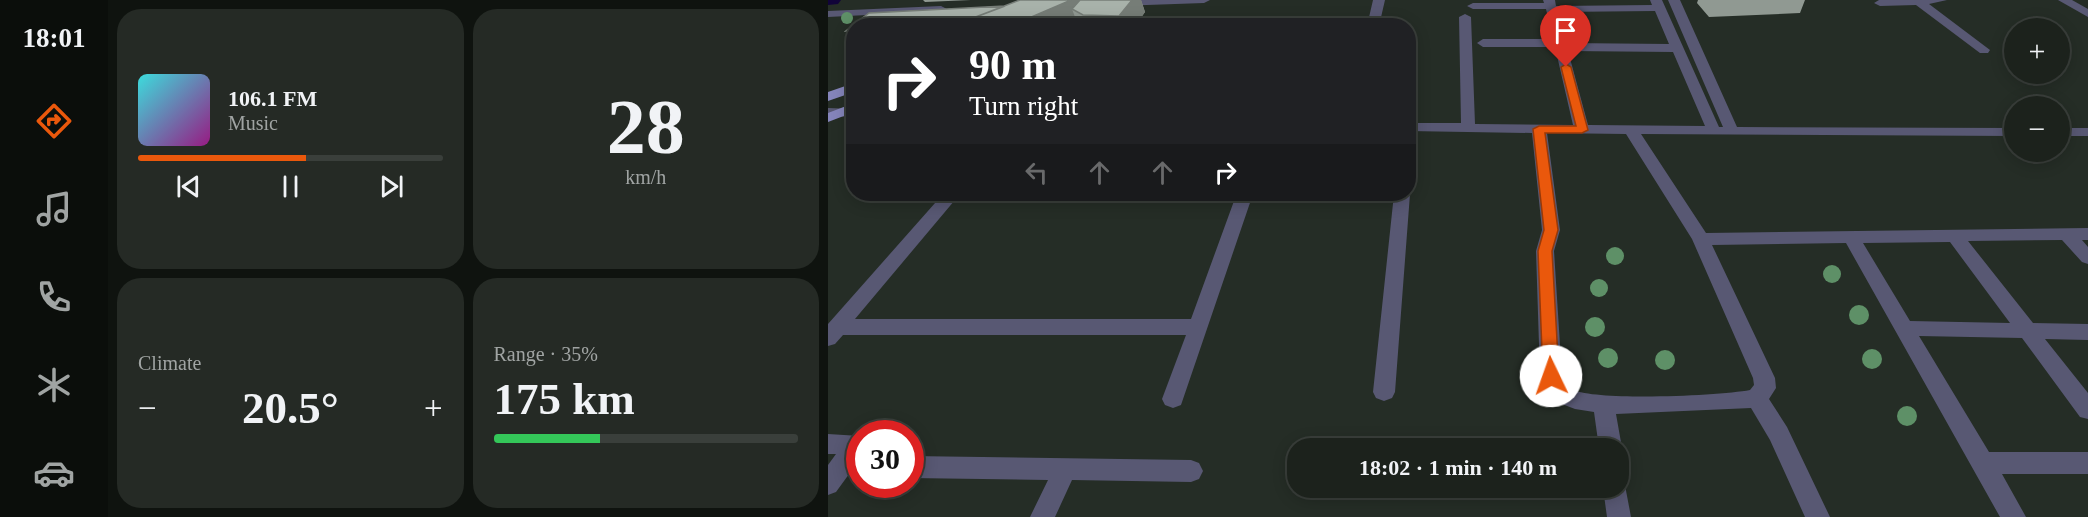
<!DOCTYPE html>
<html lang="en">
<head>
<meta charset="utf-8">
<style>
	body { margin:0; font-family:Georgia,serif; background:#252a25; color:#f1f3f6; height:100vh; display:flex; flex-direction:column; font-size:22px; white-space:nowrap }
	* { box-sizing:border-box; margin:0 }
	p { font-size:20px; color:#a0a4a3 }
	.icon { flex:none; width:33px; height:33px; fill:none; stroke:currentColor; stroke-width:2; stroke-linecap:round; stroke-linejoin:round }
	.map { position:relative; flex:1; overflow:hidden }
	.drawer { display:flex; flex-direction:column; gap:9px; padding:9px; background:#0f130f; width:720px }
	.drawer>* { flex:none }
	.hud { position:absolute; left:18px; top:18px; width:570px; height:183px; border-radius:24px; box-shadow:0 3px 15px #0003,0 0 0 2px #3a3f3b; background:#202124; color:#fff; overflow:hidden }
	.tools { position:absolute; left:1176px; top:18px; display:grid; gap:12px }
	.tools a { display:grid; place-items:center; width:66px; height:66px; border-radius:50%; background:#1c221c; box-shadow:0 3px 15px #0003,0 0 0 2px #3a3f3b; font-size:30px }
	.speed { position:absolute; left:18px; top:420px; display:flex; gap:12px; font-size:30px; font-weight:700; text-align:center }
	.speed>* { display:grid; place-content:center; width:78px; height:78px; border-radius:50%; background:#1c221c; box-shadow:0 3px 15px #0003,0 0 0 2px #3a3f3b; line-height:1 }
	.speed .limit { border:9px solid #d22; background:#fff; color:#111 }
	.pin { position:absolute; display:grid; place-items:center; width:51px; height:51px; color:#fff; margin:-62px -26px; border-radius:50% 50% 50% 0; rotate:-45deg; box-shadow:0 0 6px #0007 }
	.pin .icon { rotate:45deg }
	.me { position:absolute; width:66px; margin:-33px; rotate:357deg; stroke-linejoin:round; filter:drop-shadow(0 0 4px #0008) }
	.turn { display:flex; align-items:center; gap:21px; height:126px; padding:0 24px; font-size:27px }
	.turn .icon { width:78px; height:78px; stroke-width:2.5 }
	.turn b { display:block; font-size:42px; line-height:51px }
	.lanes { display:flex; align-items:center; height:57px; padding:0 24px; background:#0003; justify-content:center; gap:30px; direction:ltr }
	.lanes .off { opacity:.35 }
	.big { font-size:45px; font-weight:800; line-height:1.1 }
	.drawer .card { flex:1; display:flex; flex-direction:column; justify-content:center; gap:9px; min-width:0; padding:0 21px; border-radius:24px; background:#252a25 }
	.drawer .dial { align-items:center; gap:0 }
	.dial b { font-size:78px; line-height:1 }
	.song { display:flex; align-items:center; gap:18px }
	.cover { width:72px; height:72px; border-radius:9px; background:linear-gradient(135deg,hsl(180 70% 55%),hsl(310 70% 35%)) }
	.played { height:6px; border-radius:3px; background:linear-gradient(90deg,#ea580c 55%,#3a3f3b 55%) }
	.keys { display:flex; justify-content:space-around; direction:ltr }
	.heat { display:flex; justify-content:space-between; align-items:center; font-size:33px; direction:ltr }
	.charge { height:9px; border-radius:4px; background:linear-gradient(90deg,#34c759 35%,#3a3f3b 0) }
	.drawer .tiles { flex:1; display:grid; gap:9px; grid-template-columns:repeat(2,1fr) }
	.trip { position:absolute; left:459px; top:438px; width:342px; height:60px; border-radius:24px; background:#1c221c; box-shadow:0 3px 15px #0003,0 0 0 2px #3a3f3b; font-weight:800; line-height:60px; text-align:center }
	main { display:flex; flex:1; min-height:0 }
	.tab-bar { display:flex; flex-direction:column; width:108px; justify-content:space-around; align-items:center; background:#0b0e0b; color:#a0a4a3 }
	.tab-bar .icon { width:42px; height:42px }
	.tab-bar .on { color:#ea580c }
	.tab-bar b { font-size:27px; color:#f1f3f6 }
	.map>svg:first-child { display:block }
</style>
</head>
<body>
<main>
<nav class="tab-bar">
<b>18:01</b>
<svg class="icon on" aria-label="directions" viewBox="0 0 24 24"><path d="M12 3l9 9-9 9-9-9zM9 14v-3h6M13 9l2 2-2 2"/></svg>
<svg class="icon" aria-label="music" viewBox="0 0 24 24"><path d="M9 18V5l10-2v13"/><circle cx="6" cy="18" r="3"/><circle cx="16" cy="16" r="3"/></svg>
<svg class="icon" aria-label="phone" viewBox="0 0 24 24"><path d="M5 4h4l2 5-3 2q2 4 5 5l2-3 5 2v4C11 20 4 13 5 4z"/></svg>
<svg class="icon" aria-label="climate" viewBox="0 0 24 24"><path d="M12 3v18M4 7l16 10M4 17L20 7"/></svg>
<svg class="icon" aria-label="car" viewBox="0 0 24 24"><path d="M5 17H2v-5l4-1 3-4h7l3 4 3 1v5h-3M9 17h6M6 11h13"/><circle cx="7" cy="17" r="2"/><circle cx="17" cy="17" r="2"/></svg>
</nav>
<section class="drawer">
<div class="tiles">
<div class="card">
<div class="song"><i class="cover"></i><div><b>106.1 FM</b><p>Music</p></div></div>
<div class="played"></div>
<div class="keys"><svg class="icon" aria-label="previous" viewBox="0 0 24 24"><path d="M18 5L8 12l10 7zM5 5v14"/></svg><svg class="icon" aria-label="pause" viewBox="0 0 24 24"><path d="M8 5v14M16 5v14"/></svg><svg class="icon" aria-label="next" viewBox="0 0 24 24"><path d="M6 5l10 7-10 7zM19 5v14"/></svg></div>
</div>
<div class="card dial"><b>28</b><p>km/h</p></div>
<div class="card"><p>Climate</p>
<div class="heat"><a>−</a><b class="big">20.5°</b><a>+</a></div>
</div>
<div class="card"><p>Range · 35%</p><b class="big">175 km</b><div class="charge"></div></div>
</div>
</section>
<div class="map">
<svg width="1260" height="517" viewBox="0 0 1260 517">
	<rect width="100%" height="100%" fill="#252d26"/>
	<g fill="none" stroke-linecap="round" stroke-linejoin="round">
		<path fill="#110339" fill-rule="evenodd" d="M0,0H13L10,4L0,5Z"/>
		<path fill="#585873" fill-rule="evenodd" d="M289,0H382L376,3L290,6L284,3Z
			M545,0H557L551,26H539Z
			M715,0H727L728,6L824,5L822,0H834L891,127H895L840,0H852L909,127L1186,128V136L813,134L878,233L1260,228V240H1254L1260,247V264L1254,262L1234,240L1140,241L1205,323L1260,324V340L1217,339L1260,393V419L1252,417L1194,338L1091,336L1161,452H1260V474H1174L1198,517H1172L1018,243L884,245L947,378L948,388L941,399L959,427L1002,517H977L942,440L923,408L788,414L794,448L790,454V448H771L766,412L747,409L726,401L712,376L708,251L714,230L704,133L580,131V123H633L631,17L637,14L643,17L647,124L745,125L727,47H655L649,43L655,39H725L718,9H645L639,6L645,3H716ZM827,11L841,44L738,43L730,12ZM740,51L845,52L877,126L760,125ZM719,133L798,134L864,239L925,378L926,385L922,390C891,396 771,401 745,390C738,387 736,382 734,376L726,251L732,230ZM1122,242L1182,323L1082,321L1035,243Z
			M1051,0H1119L1101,4L1162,50L1160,53H1152L1088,5L1052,6L1046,3Z
			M1230,0H1244L1260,9V17Z
			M113,6L119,9L117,11L0,17V11Z
			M0,108L26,109V117L0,116Z
			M1232,128H1260V136H1232Z
			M580,192L582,194L567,392L564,398L556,401L548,398L545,392L566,194Z
			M115,194H132L27,319H363L406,201L264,199L256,194H425L353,405L345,408L337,405L334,399L358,335H15L7,344L0,346V324Z
			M0,434L32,436V459L8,492L0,495V465L8,454H0Z
			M82,456L363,460L371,463L375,471L371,479L363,482L244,480L227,517H202L220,480L82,478Z
			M790,478L796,480L803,517H779L775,488H790Z"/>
		<path fill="#8585bb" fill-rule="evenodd" d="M26,83V92L0,101V92Z
			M26,103V112L0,122V113Z"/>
	</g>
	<g fill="#5e9067">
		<circle cx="19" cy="18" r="6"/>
		<circle cx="787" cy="256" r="9"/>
		<circle cx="1004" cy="274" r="9"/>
		<circle cx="771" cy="288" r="9"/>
		<circle cx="1031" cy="315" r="10"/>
		<circle cx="767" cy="327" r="10"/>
		<circle cx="780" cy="358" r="10"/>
		<circle cx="1044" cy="359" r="10"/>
		<circle cx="837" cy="360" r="10"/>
		<circle cx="1079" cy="416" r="10"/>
	</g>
	<path fill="#909992" d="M95,0H143L97,2Z
		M192,0H313L317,12L307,26H251L247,17L226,26H26V42L18,31L41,13L177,6Z
		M870,0H977L972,13L881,17L869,3Z"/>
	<path fill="#767d77" d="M243,0H285L244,9L247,17L226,26H182Z
		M304,0H313L317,12L307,26H294L291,16Z"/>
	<path fill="#a8b2aa" stroke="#767d77" stroke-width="1.5" d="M192,0H243L182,26H124Z
		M252,0H304L291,16L255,15L244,9Z
		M177,6L124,26H26V30L18,31L41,13Z"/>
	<path fill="#ea580c" stroke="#983908" stroke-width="1.5" d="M738,64L743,67L760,130L754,133H717L730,230L724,251L731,376L723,382L715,376L710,251L716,230L705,129L711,126H748L733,67Z"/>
</svg>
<div class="tools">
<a>+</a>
<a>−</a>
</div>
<div class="speed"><div class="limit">30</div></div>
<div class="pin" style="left:738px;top:67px;background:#d93025"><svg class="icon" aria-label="arrive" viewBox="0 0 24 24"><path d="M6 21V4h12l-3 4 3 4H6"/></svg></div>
<svg class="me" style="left:723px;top:376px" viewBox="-20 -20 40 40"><circle r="19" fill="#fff"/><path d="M0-13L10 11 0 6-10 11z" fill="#ea580c"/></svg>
<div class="trip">18:02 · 1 min · 140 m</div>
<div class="hud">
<div class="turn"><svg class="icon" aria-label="right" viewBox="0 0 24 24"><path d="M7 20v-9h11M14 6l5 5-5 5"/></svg><div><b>90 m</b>Turn right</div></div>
<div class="lanes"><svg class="icon off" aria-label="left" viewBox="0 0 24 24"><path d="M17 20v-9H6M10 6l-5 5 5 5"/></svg><svg class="icon off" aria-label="ahead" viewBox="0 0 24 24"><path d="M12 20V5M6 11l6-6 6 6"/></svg><svg class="icon off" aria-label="ahead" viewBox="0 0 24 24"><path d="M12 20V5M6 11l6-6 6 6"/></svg><svg class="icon" aria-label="right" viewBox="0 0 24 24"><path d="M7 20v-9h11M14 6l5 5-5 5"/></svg></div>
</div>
</div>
</main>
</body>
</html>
